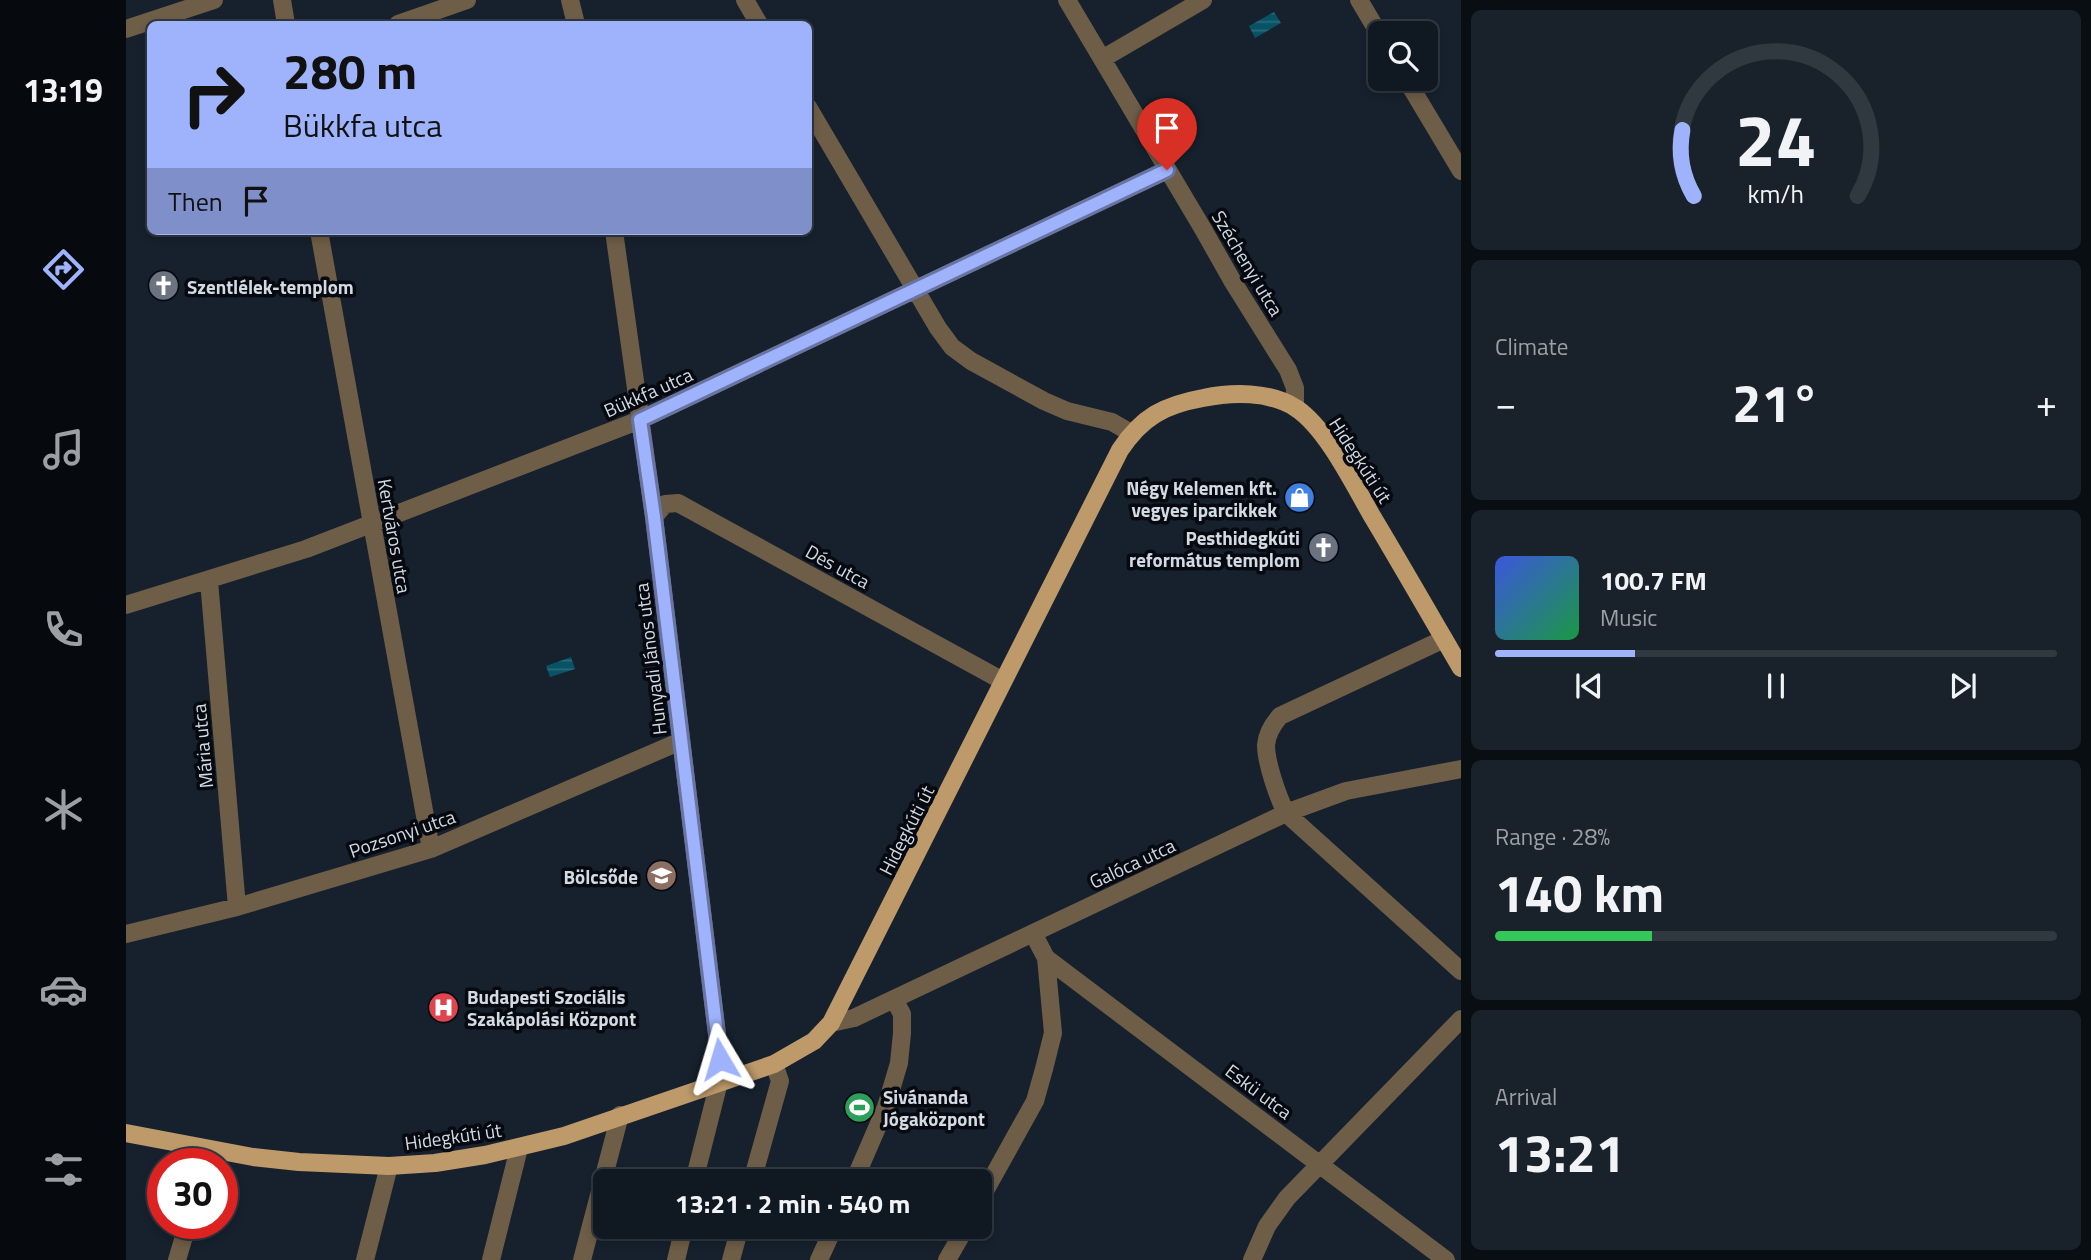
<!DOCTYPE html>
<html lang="en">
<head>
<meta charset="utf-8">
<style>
	body { margin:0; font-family:"Titillium Web",sans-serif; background:#19222a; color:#f1f3f6; height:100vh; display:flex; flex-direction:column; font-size:26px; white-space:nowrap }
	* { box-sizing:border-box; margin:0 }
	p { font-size:23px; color:#9ca0a5 }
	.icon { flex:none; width:38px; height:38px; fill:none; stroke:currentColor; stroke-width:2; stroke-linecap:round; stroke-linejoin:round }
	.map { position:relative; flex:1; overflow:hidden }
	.panel { display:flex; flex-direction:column; gap:10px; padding:10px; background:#090e13; width:630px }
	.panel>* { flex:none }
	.guide { position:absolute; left:21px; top:21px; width:665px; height:214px; border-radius:10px; box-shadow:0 4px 10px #0003,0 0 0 2px #303840; background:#9fb3fd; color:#111; overflow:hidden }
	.buttons { position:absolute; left:1242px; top:21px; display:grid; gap:14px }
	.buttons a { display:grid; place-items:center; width:70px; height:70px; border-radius:10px; background:#101922; box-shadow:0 4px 10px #0003,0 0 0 2px #303840; font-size:35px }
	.speed { position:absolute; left:21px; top:1148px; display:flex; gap:14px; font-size:35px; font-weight:700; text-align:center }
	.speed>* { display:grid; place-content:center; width:91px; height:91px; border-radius:50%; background:#101922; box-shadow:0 4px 10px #0003,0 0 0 2px #303840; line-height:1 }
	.speed .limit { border:10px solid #d22; background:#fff; color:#111 }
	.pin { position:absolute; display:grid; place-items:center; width:60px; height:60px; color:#fff; margin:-72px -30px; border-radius:50% 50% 50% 0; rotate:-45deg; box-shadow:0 0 7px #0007 }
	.pin .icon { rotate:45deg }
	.me { position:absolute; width:77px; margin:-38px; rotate:353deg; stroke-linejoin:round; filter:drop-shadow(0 0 5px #0008) }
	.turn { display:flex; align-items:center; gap:24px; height:147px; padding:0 21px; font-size:32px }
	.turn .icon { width:91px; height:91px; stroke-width:2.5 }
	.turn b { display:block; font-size:49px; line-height:60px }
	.then { display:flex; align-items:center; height:66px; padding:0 21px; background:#0003; gap:14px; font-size:26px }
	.big { font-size:52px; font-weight:700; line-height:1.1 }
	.panel .tile { flex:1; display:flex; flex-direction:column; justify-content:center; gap:10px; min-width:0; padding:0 24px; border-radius:10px; background:#19222a }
	.panel .dial { align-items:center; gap:0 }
	.dial svg { height:182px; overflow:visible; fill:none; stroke:#303840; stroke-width:7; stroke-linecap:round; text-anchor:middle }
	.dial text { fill:#f1f3f6; stroke:none }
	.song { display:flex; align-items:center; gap:21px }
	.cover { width:84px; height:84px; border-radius:10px; background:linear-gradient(135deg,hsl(230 70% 55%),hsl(140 70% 35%)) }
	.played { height:7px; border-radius:4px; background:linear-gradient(90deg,#9fb3fd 25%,#303840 25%) }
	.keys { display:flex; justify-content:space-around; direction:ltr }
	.heat { display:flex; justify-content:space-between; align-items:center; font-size:38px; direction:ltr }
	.charge { height:10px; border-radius:5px; background:linear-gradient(90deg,#34c759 28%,#303840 0) }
	.trip { position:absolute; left:467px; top:1169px; width:399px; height:70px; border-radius:10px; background:#101922; box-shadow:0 4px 10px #0003,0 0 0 2px #303840; font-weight:700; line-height:70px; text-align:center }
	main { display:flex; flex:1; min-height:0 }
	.dock { display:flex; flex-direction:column; width:126px; justify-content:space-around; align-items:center; background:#060a0e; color:#9ca0a5 }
	.dock .icon { width:49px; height:49px }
	.dock .active { color:#9fb3fd }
	.dock b { font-size:32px; color:#f1f3f6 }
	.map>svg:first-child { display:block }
</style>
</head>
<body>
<main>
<nav class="dock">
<b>13:19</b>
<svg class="icon active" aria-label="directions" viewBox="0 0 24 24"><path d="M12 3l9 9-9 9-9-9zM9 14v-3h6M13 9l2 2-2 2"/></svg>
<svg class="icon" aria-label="music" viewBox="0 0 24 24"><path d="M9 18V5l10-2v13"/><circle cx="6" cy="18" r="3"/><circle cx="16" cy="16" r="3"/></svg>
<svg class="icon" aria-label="phone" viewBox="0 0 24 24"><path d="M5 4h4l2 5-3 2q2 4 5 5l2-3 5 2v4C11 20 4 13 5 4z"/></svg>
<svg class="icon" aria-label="climate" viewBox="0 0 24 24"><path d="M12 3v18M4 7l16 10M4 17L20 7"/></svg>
<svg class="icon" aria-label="car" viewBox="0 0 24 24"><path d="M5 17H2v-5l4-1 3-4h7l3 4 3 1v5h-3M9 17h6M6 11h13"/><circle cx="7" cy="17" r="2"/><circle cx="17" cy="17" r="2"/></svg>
<svg class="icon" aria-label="filters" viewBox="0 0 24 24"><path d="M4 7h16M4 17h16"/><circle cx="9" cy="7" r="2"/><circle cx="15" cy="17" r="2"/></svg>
</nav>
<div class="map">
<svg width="1335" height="1260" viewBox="0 0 1335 1260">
	<defs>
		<pattern id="water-rules" width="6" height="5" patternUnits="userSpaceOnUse" patternTransform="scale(1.75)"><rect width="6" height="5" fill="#075365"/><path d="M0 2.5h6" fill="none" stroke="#2a6b7b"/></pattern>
	</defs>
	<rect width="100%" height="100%" fill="#16212d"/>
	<path fill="url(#water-rules)" d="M1148,12L1155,23L1129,38L1123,26Z
		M445,657L449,669L424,677L420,666Z"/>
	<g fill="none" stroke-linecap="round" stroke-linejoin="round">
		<path stroke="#6e5d47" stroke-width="18" d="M156,0L160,24
			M444,0L450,24
			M619,0L633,24
			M941,0L1077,229L1107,282L1162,370L1169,388V408
			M1233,0L1255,37
			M272,24L341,0
			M0,29L88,0
			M976,59L1077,0
			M1280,79L1335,171
			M682,107L812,328L826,347L845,361L918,401L941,411L986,422L1005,433
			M193,231L305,849
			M488,231L528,517L594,1059L593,1082L568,1181
			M528,517L539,504L552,503L877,681
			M83,581L111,907
			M0,605L180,549L514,420L1041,170
			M1318,639L1154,716C1147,724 1141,733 1140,745C1140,763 1152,797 1160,813L1335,971
			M0,934L111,907L305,849L555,741
			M920,958L1320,1260
			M705,1023L728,1018L1160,813L1220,791L1335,769
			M626,1181L654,1081L648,1064
			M728,1181L760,1107L773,1063L776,1033V1014L768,999
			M854,1200L909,1101L918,1069L927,1033L920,958L907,933
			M51,1260L62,1223
			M239,1260L263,1166
			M365,1260L393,1148
			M456,1260L494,1115
			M550,1260L558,1227
			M605,1260L614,1227
			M693,1260L708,1227
			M821,1260L840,1227
			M1126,1260L1141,1226L1161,1198L1335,1019"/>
		<path stroke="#be9a6b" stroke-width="18" d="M0,1133L127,1157L173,1162L263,1166L309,1163L359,1155L438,1136L648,1064L688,1041L705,1023L994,450C1016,417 1038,405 1077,398C1106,392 1143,391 1170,408C1201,429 1227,483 1246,516C1276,566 1305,617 1335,668"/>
	</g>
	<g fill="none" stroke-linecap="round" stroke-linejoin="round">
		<defs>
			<path id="route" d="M594,1059L528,517L514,420L1041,170"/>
		</defs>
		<use href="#route" stroke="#6774a4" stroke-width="18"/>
		<use href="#route" stroke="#9fb3fd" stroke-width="12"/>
	</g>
	<defs>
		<symbol id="church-disc" viewBox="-11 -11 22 22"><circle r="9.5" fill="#6b7280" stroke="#060a10"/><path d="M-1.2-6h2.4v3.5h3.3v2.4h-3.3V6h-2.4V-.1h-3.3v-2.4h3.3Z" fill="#fff"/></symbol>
		<symbol id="shop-disc" viewBox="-11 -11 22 22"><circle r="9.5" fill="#3f7fe0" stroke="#060a10"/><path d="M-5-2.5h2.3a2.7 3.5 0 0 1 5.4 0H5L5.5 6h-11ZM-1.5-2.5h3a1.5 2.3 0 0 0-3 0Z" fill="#fff"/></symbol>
		<symbol id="school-disc" viewBox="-11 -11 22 22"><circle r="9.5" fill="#8d6e63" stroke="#060a10"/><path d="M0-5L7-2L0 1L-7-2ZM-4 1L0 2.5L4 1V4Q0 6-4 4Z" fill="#fff"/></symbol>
		<symbol id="hospital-disc" viewBox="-11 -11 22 22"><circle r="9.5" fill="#e0444e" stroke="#060a10"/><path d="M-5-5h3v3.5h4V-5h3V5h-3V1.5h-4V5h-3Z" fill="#fff"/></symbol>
		<symbol id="stadium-disc" viewBox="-11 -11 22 22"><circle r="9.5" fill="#2e9e5b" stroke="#060a10"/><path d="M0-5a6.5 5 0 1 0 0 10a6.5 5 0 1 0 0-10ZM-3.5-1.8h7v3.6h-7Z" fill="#fff"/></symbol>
	</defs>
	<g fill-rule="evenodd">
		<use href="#church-disc" x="20" y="268" width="35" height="35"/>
		<use href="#shop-disc" x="1156" y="480" width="35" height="35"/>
		<use href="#church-disc" x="1180" y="530" width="35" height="35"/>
		<use href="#school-disc" x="518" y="858" width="35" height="35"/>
		<use href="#hospital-disc" x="300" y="990" width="35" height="35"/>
		<use href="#stadium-disc" x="716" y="1090" width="35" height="35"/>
	</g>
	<g text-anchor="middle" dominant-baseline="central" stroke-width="7" stroke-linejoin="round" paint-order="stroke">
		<g font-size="19" fill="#d3dae2" stroke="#060a10">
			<text transform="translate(1122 263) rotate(59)">Széchenyi utca</text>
			<text transform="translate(522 392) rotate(-24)">Bükkfa utca</text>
			<text transform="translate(1235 460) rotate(57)">Hidegkúti út</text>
			<text transform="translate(269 536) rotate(80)">Kertváros utca</text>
			<text transform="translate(712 566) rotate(29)">Dés utca</text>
			<text transform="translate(524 659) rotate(-97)">Hunyadi János utca</text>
			<text transform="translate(76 746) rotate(-95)">Mária utca</text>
			<text transform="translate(780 830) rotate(-63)">Hidegkúti út</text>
			<text transform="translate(276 833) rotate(-19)">Pozsonyi utca</text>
			<text transform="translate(1006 863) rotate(-25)">Galóca utca</text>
			<text transform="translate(1133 1091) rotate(37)">Eskü utca</text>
			<text transform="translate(327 1136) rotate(-8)">Hidegkúti út</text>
		</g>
		<g font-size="19" font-weight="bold" fill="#d3dae2" stroke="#060a10" text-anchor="start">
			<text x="61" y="286">Szentlélek-templom</text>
			<text x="1151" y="487" text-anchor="end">Négy Kelemen kft.<tspan x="1151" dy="22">vegyes iparcikkek</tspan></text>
			<text x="1174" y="537" text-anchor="end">Pesthidegkúti<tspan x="1174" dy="22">református templom</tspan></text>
			<text x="512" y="876" text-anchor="end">Bölcsőde</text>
			<text x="341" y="996">Budapesti Szociális<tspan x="341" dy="22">Szakápolási Központ</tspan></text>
			<text x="757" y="1096">Sivánanda<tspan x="757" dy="22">Jógaközpont</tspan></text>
		</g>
	</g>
</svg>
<div class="buttons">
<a><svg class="icon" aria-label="search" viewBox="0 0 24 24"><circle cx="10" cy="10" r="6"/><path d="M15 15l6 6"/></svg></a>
</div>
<div class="speed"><div class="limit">30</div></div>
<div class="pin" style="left:1041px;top:170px;background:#d93025"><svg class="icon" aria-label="arrive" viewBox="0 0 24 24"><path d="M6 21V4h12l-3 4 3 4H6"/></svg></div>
<svg class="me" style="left:594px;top:1059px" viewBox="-20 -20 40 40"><path d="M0-17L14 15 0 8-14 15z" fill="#9fb3fd" stroke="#fff" stroke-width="4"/></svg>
<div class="trip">13:21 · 2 min · 540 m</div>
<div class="guide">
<div class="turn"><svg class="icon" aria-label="right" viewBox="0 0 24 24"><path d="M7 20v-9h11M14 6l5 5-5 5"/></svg><div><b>280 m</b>Bükkfa utca</div></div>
<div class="then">Then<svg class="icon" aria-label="arrive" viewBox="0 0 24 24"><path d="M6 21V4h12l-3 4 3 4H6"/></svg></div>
</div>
</div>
<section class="panel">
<div class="tile dial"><svg viewBox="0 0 100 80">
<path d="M14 69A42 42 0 1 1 86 69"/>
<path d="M14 69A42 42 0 0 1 9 40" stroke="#9fb3fd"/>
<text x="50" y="56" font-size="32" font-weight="700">24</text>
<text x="50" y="72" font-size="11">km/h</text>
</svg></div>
<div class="tile"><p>Climate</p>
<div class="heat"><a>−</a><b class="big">21°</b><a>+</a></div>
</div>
<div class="tile">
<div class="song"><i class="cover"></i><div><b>100.7 FM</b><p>Music</p></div></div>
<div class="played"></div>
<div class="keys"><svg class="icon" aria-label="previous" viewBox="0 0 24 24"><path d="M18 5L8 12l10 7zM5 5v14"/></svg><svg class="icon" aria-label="pause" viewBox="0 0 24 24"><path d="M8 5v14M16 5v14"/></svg><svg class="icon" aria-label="next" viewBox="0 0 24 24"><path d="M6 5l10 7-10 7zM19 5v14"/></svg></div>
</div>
<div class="tile"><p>Range · 28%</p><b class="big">140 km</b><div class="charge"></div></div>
<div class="tile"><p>Arrival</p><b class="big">13:21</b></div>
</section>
</main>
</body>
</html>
